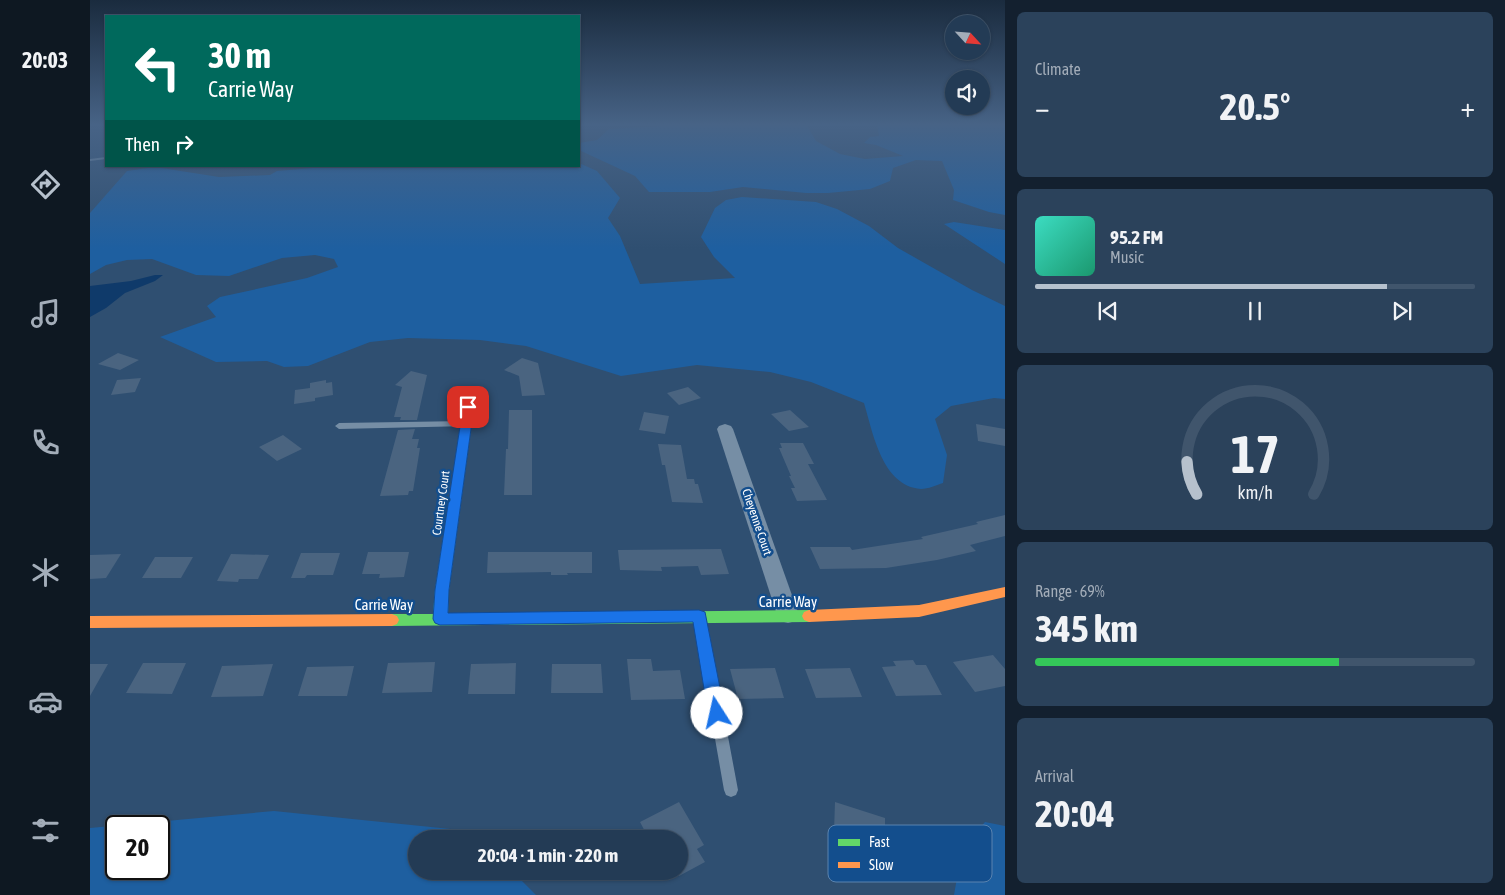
<!DOCTYPE html>
<html lang="en">
<head>
<meta charset="utf-8">
<style>
	body { margin:0; font-family:"Asap Condensed",sans-serif; background:#2b425b; color:#f1f3f6; height:100vh; display:flex; flex-direction:column; font-size:19px; white-space:nowrap }
	* { box-sizing:border-box; margin:0 }
	p { font-size:16px; color:#a3adb9 }
	.icon { flex:none; width:28px; height:28px; fill:none; stroke:currentColor; stroke-width:2; stroke-linecap:round; stroke-linejoin:round }
	.map { position:relative; flex:1; overflow:hidden }
	.drawer { display:flex; flex-direction:column; gap:12px; padding:12px; background:#13202f; width:500px }
	.drawer>* { flex:none }
	.guide { position:absolute; left:15px; top:15px; width:475px; height:152px; border-radius:0px; box-shadow:0 1px 4px #0004,0 0 0 1px #40556c; background:#00695c; color:#fff; overflow:hidden }
	.needle { width:32px; rotate:116deg }
	.tools { position:absolute; left:855px; top:15px; display:grid; gap:10px }
	.tools a { display:grid; place-items:center; width:45px; height:45px; border-radius:50%; background:#233b55; box-shadow:0 1px 4px #0004,0 0 0 1px #40556c; font-size:25px }
	.speed { position:absolute; left:15px; top:815px; display:flex; gap:10px; font-size:25px; font-weight:700; text-align:center }
	.speed>* { display:grid; place-content:center; width:65px; height:65px; border-radius:50%; background:#233b55; box-shadow:0 1px 4px #0004,0 0 0 1px #40556c; line-height:1 }
	.speed .limit { border:2px solid #111; border-radius:8px; background:#fff; color:#111 }
	.pin { position:absolute; display:grid; place-items:center; width:42px; height:42px; color:#fff; margin:-21px; border-radius:10px; box-shadow:0 2px 8px #0006 }
	.me { position:absolute; width:55px; margin:-28px; rotate:350deg; stroke-linejoin:round; filter:drop-shadow(0 0 4px #0008) }
	.turn { display:flex; align-items:center; gap:18px; height:105px; padding:0 20px; font-size:22px }
	.turn .icon { width:65px; height:65px; stroke-width:2.5 }
	.turn b { display:block; font-size:35px; line-height:42px }
	.then { display:flex; align-items:center; height:48px; padding:0 20px; background:#0003; gap:10px; font-size:19px }
	.big { font-size:38px; font-weight:700; line-height:1.1 }
	.drawer .card { flex:1; display:flex; flex-direction:column; justify-content:center; gap:8px; min-width:0; padding:0 18px; border-radius:8px; background:#2b425b }
	.drawer .dial { align-items:center; gap:0 }
	.dial svg { height:130px; overflow:visible; fill:none; stroke:#40556c; stroke-width:7; stroke-linecap:round; text-anchor:middle }
	.dial text { fill:#f1f3f6; stroke:none }
	.song { display:flex; align-items:center; gap:15px }
	.cover { width:60px; height:60px; border-radius:8px; background:linear-gradient(135deg,hsl(170 70% 55%),hsl(160 70% 35%)) }
	.played { height:5px; border-radius:2px; background:linear-gradient(90deg,#b6c1cd 80%,#40556c 80%) }
	.keys { display:flex; justify-content:space-around; direction:ltr }
	.heat { display:flex; justify-content:space-between; align-items:center; font-size:28px; direction:ltr }
	.charge { height:8px; border-radius:4px; background:linear-gradient(90deg,#34c759 69%,#40556c 0) }
	.trip { position:absolute; left:318px; top:830px; width:280px; height:50px; border-radius:25px; background:#233b55; box-shadow:0 1px 4px #0004,0 0 0 1px #40556c; font-weight:700; line-height:50px; text-align:center }
	main { display:flex; flex:1; min-height:0 }
	.menu { display:flex; flex-direction:column; width:90px; justify-content:space-around; align-items:center; background:#0e1822; color:#a3adb9 }
	.menu .icon { width:35px; height:35px }
	.menu .on { color:#b6c1cd }
	.menu b { font-size:22px; color:#f1f3f6 }
	.map>svg:first-child { display:block }
</style>
</head>
<body>
<main>
<nav class="menu">
<b>20:03</b>
<svg class="icon on" aria-label="directions" viewBox="0 0 24 24"><path d="M12 3l9 9-9 9-9-9zM9 14v-3h6M13 9l2 2-2 2"/></svg>
<svg class="icon" aria-label="music" viewBox="0 0 24 24"><path d="M9 18V5l10-2v13"/><circle cx="6" cy="18" r="3"/><circle cx="16" cy="16" r="3"/></svg>
<svg class="icon" aria-label="phone" viewBox="0 0 24 24"><path d="M5 4h4l2 5-3 2q2 4 5 5l2-3 5 2v4C11 20 4 13 5 4z"/></svg>
<svg class="icon" aria-label="climate" viewBox="0 0 24 24"><path d="M12 3v18M4 7l16 10M4 17L20 7"/></svg>
<svg class="icon" aria-label="car" viewBox="0 0 24 24"><path d="M5 17H2v-5l4-1 3-4h7l3 4 3 1v5h-3M9 17h6M6 11h13"/><circle cx="7" cy="17" r="2"/><circle cx="17" cy="17" r="2"/></svg>
<svg class="icon" aria-label="filters" viewBox="0 0 24 24"><path d="M4 7h16M4 17h16"/><circle cx="9" cy="7" r="2"/><circle cx="15" cy="17" r="2"/></svg>
</nav>
<div class="map">
<svg width="915" height="895" viewBox="0 0 915 895">
	<rect width="100%" height="100%" fill="#2f4f71"/>
	<path fill="#1e5fa0" fill-rule="evenodd" d="M608,124H716L726,141L750,154L775,159L813,156L786,145L774,143L780,137L789,136L787,124H915V215L899,212L863,200L864,190L852,161L826,160L803,168L800,181L780,189L738,193H716L653,187L620,192H559L545,176L489,150V143L507,140L519,129Z
		M489,163L507,171L530,198L518,218L530,236L550,284L645,278L624,257L611,237L625,208L636,200L652,197L726,202L747,209L779,226L808,248L882,290L915,306V399L904,398L861,406L845,419L857,455L853,483C847,485 838,489 831,489C792,486 783,433 774,403L721,382L680,372L607,365L531,376L436,346L390,340L318,338L280,342L218,366L194,367L177,361L126,362L70,337L126,317L117,306L130,297L217,278L248,267L244,259L225,255L192,258L139,276L106,275L62,259L37,260L16,265L0,274V213L37,171L65,167L129,177L180,175L187,171L247,166H489Z
		M864,222L915,230V264L854,224Z
		M184,811L380,831L388,839H326V871H422L446,895H0V828ZM69,826V869H26V826Z
		M895,822L915,826V895H864L872,849Z"/>
	<path fill="#0f3a6a" d="M65,275H73L65,281L35,293L16,308L0,317V286L41,281Z"/>
	<path fill="#4a6480" d="M28,353L49,360L30,370L8,364Z
		M432,358L448,363L455,395L432,396L429,376L414,370Z
		M321,371L337,375L327,420H310L311,417H304L312,387L305,385Z
		M51,378L45,392L21,395L27,380Z
		M236,380V383L242,382L243,395L225,398V401L204,404L205,390L220,388V383Z
		M598,387L611,398L589,405L577,393Z
		M419,410H442V495H414L416,449H418Z
		M700,410L719,427L699,431L681,414Z
		M554,412L579,416L575,434L549,430Z
		M886,424L915,429V446L888,441Z
		M325,429L322,439H329L327,448H330L323,491H319L318,495L290,496L308,430Z
		M193,435L212,449L187,461L169,447Z
		M690,443H713L724,464H718L737,500L707,501L701,488H705L699,476H701L689,448H692Z
		M568,444L591,445L597,479H604L605,484H608L613,503L582,502L575,465H572Z
		M915,515V536L880,545L886,551L847,560L796,568L730,569L720,547H760L762,550L833,539L831,537L888,524L886,522Z
		M631,549L639,574L611,575L608,566L571,567L572,571L530,570L528,550Z
		M278,552H319L314,577L289,578L290,574H272Z
		M398,552H502V573H477L478,575H461V572L397,573Z
		M211,553H250L243,575H217L215,578H201Z
		M31,554L16,578L0,579V555Z
		M141,554L179,555L168,579H149L148,582L127,581Z
		M65,557H103L91,578H52Z
		M903,655L915,669V686L885,692L863,662Z
		M537,659H561L563,671L590,670L595,699L541,700Z
		M823,660L826,665H836L852,695L806,696L792,667L806,666L803,661Z
		M345,662L342,692L292,693L298,663Z
		M53,663H96L82,694L36,693Z
		M426,663L425,694H378L381,664Z
		M0,664H18L0,696Z
		M183,664L173,696L121,697L132,666Z
		M462,664H511L513,693H461Z
		M264,666L257,696H208L217,667Z
		M685,668L694,698L648,699L640,669Z
		M760,668L772,697L726,698L715,669Z
		M589,802L614,845L607,849L615,862L589,876V839H559L550,822Z
		M745,802L795,818V876L748,860L750,833L744,832Z"/>
	<g fill="none" stroke-linecap="round" stroke-linejoin="round">
		<path fill="#768ea5" fill-rule="evenodd" d="M16,157V159L0,161V159Z
			M376,421L379,422L380,424L379,426L249,429L245,426L249,423Z
			M610,614L614,616L616,619L648,790L646,795L641,797L636,795L634,790L604,619L606,616Z"/>
		<path fill="#768ea5" fill-rule="evenodd" d="M635,424L641,426L643,429L709,615L706,621L698,623L690,621L687,615L627,429L629,426Z"/>
		<path fill="#63d668" fill-rule="evenodd" d="M381,388L386,391L359,590L358,614L719,610L724,612L726,616L724,620L719,622L302,626L297,624L295,620L297,616L302,614H343L345,590L376,391Z"/>
		<path fill="#ff974d" fill-rule="evenodd" d="M915,587V597L829,617L719,622L714,620L712,616L714,612L719,610L829,605Z
			M302,614L307,616L309,620L307,624L302,626L0,628V616Z"/>
	</g>
	<linearGradient id="sky" x2="0" y2="1"><stop stop-color="#1a2b3e"/><stop offset="0.5" stop-color="#476386"/><stop offset="1" stop-color="#476386" stop-opacity="0"/></linearGradient>
	<rect width="915" height="249" fill="url(#sky)"/>
	<path fill="#1a73e8" stroke="#114b97" d="M378,404L384,407L359,590L358,613L609,610L615,612L635,713L633,718L627,720L621,718L618,713L603,622L350,625L345,623L343,619L345,590L373,407Z"/>
	<g text-anchor="middle" dominant-baseline="central" stroke-width="5" stroke-linejoin="round" paint-order="stroke">
		<g font-size="12" fill="#fff" stroke="#134e8d">
			<text transform="translate(351 503) rotate(-82)">Courtney Court</text>
			<text transform="translate(667 522) rotate(71)">Cheyenne Court</text>
		</g>
		<g font-size="15" fill="#fff" stroke="#134e8d">
			<text x="698" y="601">Carrie Way</text>
			<text x="294" y="604">Carrie Way</text>
		</g>
	</g>
	<rect x="738" y="825" width="164" height="57" rx="8" fill="#134e8d" stroke="#5a83af" stroke-width="1"/>
	<rect x="748" y="839" width="22" height="7" fill="#63d668"/>
	<rect x="748" y="862" width="22" height="6" fill="#ff974d"/>
	<g font-size="14" fill="#fff">
		<text x="779" y="847">Fast</text>
		<text x="779" y="870">Slow</text>
	</g>
</svg>
<div class="tools">
<a><svg class="needle" viewBox="-14 -14 28 28"><path d="M0-13l5 13h-10z" fill="#e53935"/><path d="M0 13l5-13h-10z" fill="#a3adb9"/></svg></a>
<a><svg class="icon" aria-label="sound" viewBox="0 0 24 24"><path d="M4 9h4l5-4v14l-5-4H4zM17 9q2 3 0 6"/></svg></a>
</div>
<div class="speed"><div class="limit">20</div></div>
<div class="pin" style="left:378px;top:407px;background:#d93025"><svg class="icon" aria-label="arrive" viewBox="0 0 24 24"><path d="M6 21V4h12l-3 4 3 4H6"/></svg></div>
<svg class="me" style="left:627px;top:713px" viewBox="-20 -20 40 40"><circle r="19" fill="#fff"/><path d="M0-13L10 11 0 6-10 11z" fill="#1a73e8"/></svg>
<div class="trip">20:04 · 1 min · 220 m</div>
<div class="guide">
<div class="turn"><svg class="icon" aria-label="left" viewBox="0 0 24 24"><path d="M17 20v-9H6M10 6l-5 5 5 5"/></svg><div><b>30 m</b>Carrie Way</div></div>
<div class="then">Then<svg class="icon" aria-label="right" viewBox="0 0 24 24"><path d="M7 20v-9h11M14 6l5 5-5 5"/></svg></div>
</div>
</div>
<section class="drawer">
<div class="card"><p>Climate</p>
<div class="heat"><a>−</a><b class="big">20.5°</b><a>+</a></div>
</div>
<div class="card">
<div class="song"><i class="cover"></i><div><b>95.2 FM</b><p>Music</p></div></div>
<div class="played"></div>
<div class="keys"><svg class="icon" aria-label="previous" viewBox="0 0 24 24"><path d="M18 5L8 12l10 7zM5 5v14"/></svg><svg class="icon" aria-label="pause" viewBox="0 0 24 24"><path d="M8 5v14M16 5v14"/></svg><svg class="icon" aria-label="next" viewBox="0 0 24 24"><path d="M6 5l10 7-10 7zM19 5v14"/></svg></div>
</div>
<div class="card dial"><svg viewBox="0 0 100 80">
<path d="M14 69A42 42 0 1 1 86 69"/>
<path d="M14 69A42 42 0 0 1 8 49" stroke="#b6c1cd"/>
<text x="50" y="56" font-size="32" font-weight="700">17</text>
<text x="50" y="72" font-size="11">km/h</text>
</svg></div>
<div class="card"><p>Range · 69%</p><b class="big">345 km</b><div class="charge"></div></div>
<div class="card"><p>Arrival</p><b class="big">20:04</b></div>
</section>
</main>
</body>
</html>
